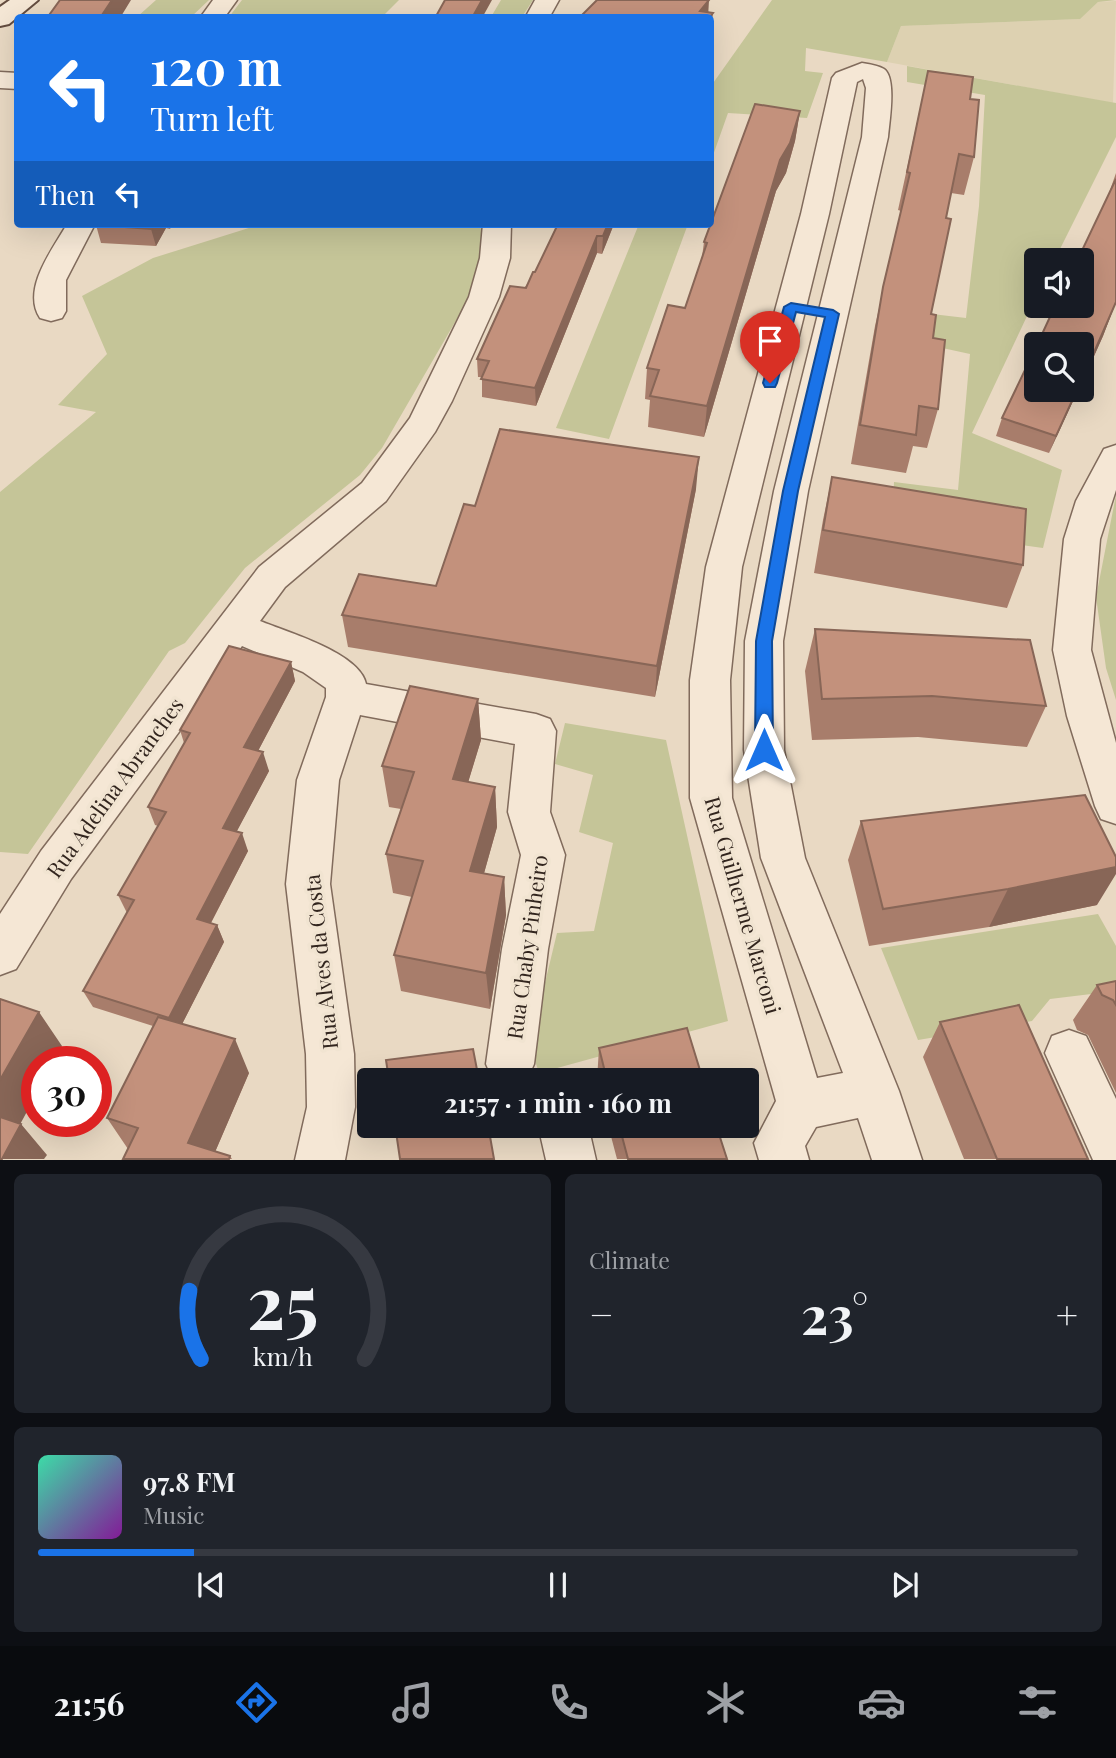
<!DOCTYPE html>
<html lang="en">
<head>
<meta charset="utf-8">
<style>
	body { margin:0; font-family:"Playfair Display",serif; background:#20242c; color:#f1f3f6; height:100vh; display:flex; flex-direction:column; font-size:26px; white-space:nowrap }
	* { box-sizing:border-box; margin:0 }
	p { font-size:23px; color:#9ea1a6 }
	.icon { flex:none; width:38px; height:38px; fill:none; stroke:currentColor; stroke-width:2; stroke-linecap:round; stroke-linejoin:round }
	.map { position:relative; height:1160px; overflow:hidden }
	.sheet { display:flex; flex-direction:column; gap:14px; padding:14px; background:#0d0f14; flex:1 }
	.sheet>* { flex:none }
	.hud { position:absolute; left:14px; top:14px; width:700px; height:214px; border-radius:7px; box-shadow:0 7px 28px #0002; background:#1a73e8; color:#fff; overflow:hidden }
	.controls { position:absolute; left:1024px; top:248px; display:grid; gap:14px }
	.controls a { display:grid; place-items:center; width:70px; height:70px; border-radius:7px; background:#171b24; box-shadow:0 7px 28px #0002; font-size:35px }
	.speed { position:absolute; left:21px; top:1046px; display:flex; gap:14px; font-size:35px; font-weight:700; text-align:center }
	.speed>* { display:grid; place-content:center; width:91px; height:91px; border-radius:50%; background:#171b24; box-shadow:0 7px 28px #0002; line-height:1 }
	.speed .limit { border:10px solid #d22; background:#fff; color:#111 }
	.pin { position:absolute; display:grid; place-items:center; width:60px; height:60px; color:#fff; margin:-72px -30px; border-radius:50% 50% 50% 0; rotate:-45deg; box-shadow:0 0 7px #0007 }
	.pin .icon { rotate:45deg }
	.me { position:absolute; width:77px; margin:-38px; rotate:0deg; stroke-linejoin:round; filter:drop-shadow(0 0 5px #0008) }
	.turn { display:flex; align-items:center; gap:24px; height:147px; padding:0 21px; font-size:32px }
	.turn .icon { width:91px; height:91px; stroke-width:2.5 }
	.turn b { display:block; font-size:49px; line-height:60px }
	.then { display:flex; align-items:center; height:66px; padding:0 21px; background:#0003; gap:14px; font-size:26px }
	.big { font-size:52px; font-weight:700; line-height:1.1 }
	.sheet .tile { flex:1; display:flex; flex-direction:column; justify-content:center; gap:10px; min-width:0; padding:0 24px; border-radius:10px; background:#20242c }
	.sheet .dial { align-items:center; gap:0 }
	.dial svg { height:182px; overflow:visible; fill:none; stroke:#363941; stroke-width:7; stroke-linecap:round; text-anchor:middle }
	.dial text { fill:#f1f3f6; stroke:none }
	.song { display:flex; align-items:center; gap:21px }
	.cover { width:84px; height:84px; border-radius:10px; background:linear-gradient(135deg,hsl(160 70% 55%),hsl(290 70% 35%)) }
	.played { height:7px; border-radius:4px; background:linear-gradient(90deg,#1a73e8 15%,#363941 15%) }
	.keys { display:flex; justify-content:space-around; direction:ltr }
	.heat { display:flex; justify-content:space-between; align-items:center; font-size:38px; direction:ltr }
	.sheet .tiles { flex:1; display:grid; gap:14px; grid-template-columns:1fr 1fr }
	.tile:last-child { grid-column:span 2 }
	.trip { position:absolute; left:357px; top:1068px; width:402px; height:70px; border-radius:7px; background:#171b24; box-shadow:0 7px 28px #0002; font-weight:700; line-height:70px; text-align:center }
	.menu { display:flex; height:112px; justify-content:space-around; align-items:center; background:#090b0e; color:#9ea1a6 }
	.menu .icon { width:49px; height:49px }
	.menu .active { color:#1a73e8 }
	.menu b { font-size:32px; color:#f1f3f6 }
	.map>svg:first-child { display:block }
</style>
</head>
<body>
<div class="map">
<svg width="1116" height="1160" viewBox="0 0 1116 1160">
	<rect width="100%" height="100%" fill="#e9d9c3"/>
	<path fill="#ddd1b1" d="M1116,1L1113,103L887,62L901,26L1079,19L1098,2Z"/>
	<path fill="#c5c598" d="M156,0H209L191,17H137Z
		M242,0H399L382,17H229Z
		M501,0H533L522,17H491Z
		M772,0H1116L1098,2L1080,19L901,26L887,62L806,48L805,71L823,73L807,118L728,113L711,161V86Z
		M907,66L1116,103V137L1054,261H1036V297L972,433L1062,470L1043,548L892,527L894,482L958,490L970,354L924,344L932,314L966,318L979,206L985,95L907,82Z
		M262,224H480L487,267L382,448L360,475L245,568L185,643L169,651L28,854L0,852V492L96,412L58,405L107,354L82,296L153,258Z
		M639,224H688L609,439L556,428Z
		M1116,495V700L1106,668L1096,597Z
		M565,723L666,740L728,1021L539,1073L530,1045L557,933L594,931L613,843L579,832L593,775L555,764Z
		M1098,914L1116,946V991L1050,999L1032,1021L918,1040L881,948Z"/>
	<g fill="none" stroke-linecap="round" stroke-linejoin="round">
		<defs>
			<path id="street" d="M213,0H237L224,18H200Z
				M535,0H559L549,18H525Z
				M862,63C869,64 879,66 884,69C897,78 889,123 888,137L808,491L783,641L784,750L805,858L899,1091L922,1160H872L858,1118L816,1127L805,1146L809,1160H759L754,1143L776,1101L690,798V680L706,567L801,214L832,78L836,73ZM863,79L866,88L862,137L774,491L745,641L744,750L761,858L843,1073L817,1078L732,798L730,680L742,567L829,214L857,82Z
				M0,72L18,73V89L0,88Z
				M67,224H95L66,280V311L62,318L51,321L40,318C21,289 53,249 67,224Z
				M483,224H511L510,258L499,297L452,401L435,432L386,501L285,587L260,621C287,632 360,653 366,684L536,714L550,719L556,731L550,812L565,855L548,949L534,1064L527,1080H493L486,1064L502,949L521,855L508,812L515,744L360,715L339,780L330,884L354,1054L355,1107L345,1160H295L307,1107L306,1054L286,884L297,780L326,697V688L303,672L242,646L71,879L16,969L0,975V914L41,851L259,567L362,483L410,418L469,297L480,258Z
				M1116,445V490L1100,539L1091,650L1116,743V824L1101,819L1095,806L1067,716L1053,650L1064,539L1076,501L1104,449Z
				M1069,1030L1086,1036L1116,1099V1160H1093L1045,1053L1052,1036Z
				M538,1125H588L596,1160H546Z"/>
			<path id="secondary" d="M10,0H38L9,24L0,26V7Z"/>
		</defs>
		<use href="#street" stroke="#816b5c" stroke-width="3"/>
		<use href="#secondary" stroke="#634c3f" stroke-width="4"/>
		<use href="#street" fill="#f5e7d5" fill-rule="evenodd"/>
		<use href="#secondary" fill="#f5e7d5" fill-rule="evenodd"/>
	</g>
	<path fill="#a87d6b" d="M928,71L970,99L974,157L964,195L951,193L946,218L931,314L938,409L927,448L913,446L906,473L851,464L875,326L901,211L898,210Z
		M800,111L795,141L786,173L776,191L704,437L648,427L650,400L645,399L647,368L685,308L702,257L704,242Z
		M1116,173V302L1103,336L1082,383V345L1109,193Z
		M97,224H173L170,229L166,228L156,246L101,243L96,225Z
		M552,224H614L602,254L597,253L536,406L482,397V377H478L477,359L535,272L557,225Z
		M1036,390H1078L1049,453L996,436L1002,418Z
		M832,477L1023,565L1007,608L814,573L823,520Z
		M696,489L655,697L348,647L342,615L436,586L475,506Z
		M815,629L1046,706L1027,747L918,737L812,740L805,671Z
		M291,662L295,681L258,751L269,771L236,832L248,851L211,923L217,925L224,942L182,1024L249,1073L215,1152L230,1156L232,1159H123L128,1149L107,1118L153,1026L93,1007L83,991L127,913L118,895L158,826L155,825L148,807L184,743L180,730Z
		M478,699L481,740L468,782L495,787L497,827L484,873L504,877L506,915L490,1009L401,991L394,955L412,897L393,893L386,854L401,809L389,807L382,766Z
		M861,821L1097,905L989,927L869,946L848,860Z
		M1116,981V1093L1088,1035L1077,1030L1073,1020L1097,985Z
		M940,1022L1088,1159H964L923,1057Z
		M599,1048L703,1080H597Z
		M608,1125H716L727,1159H617Z"/>
	<path fill="#886657" d="M112,0H131L120,18H100Z
		M482,0H492L482,18H472Z
		M709,0L708,18L700,11Z
		M713,13L710,35V18H709Z
		M800,111L795,141L786,173L776,191L704,437L707,406L780,160Z
		M154,224H165L166,228L156,246L151,229Z
		M608,224H614L602,254L603,236Z
		M597,236V253L536,406L535,388Z
		M1116,302L1103,336L1082,383V380Z
		M1077,390H1078L1049,453L1056,436Z
		M699,457L696,489L655,697L657,666Z
		M291,662L295,681L250,766L244,747Z
		M478,699L481,740L457,819L453,779Z
		M263,752L269,771L229,846L223,828Z
		M495,787L497,827L474,909L470,871Z
		M242,833L248,851L204,936L197,919Z
		M1116,867V874L1097,905L989,927L1008,889Z
		M504,877L506,915L490,1009L486,973Z
		M217,925L224,942L177,1034L169,1018Z
		M39,1012L62,1046L54,1062H37V1093L10,1143L0,1132V1080Z
		M235,1039L249,1073L212,1159L188,1143Z
		M21,1124L47,1155L44,1159H2Z"/>
	<path fill="#c3917c" stroke="#886657" stroke-width="2" d="M60,0H112L100,18H47Z
		M445,0H482L472,18H435Z
		M597,0H709L700,11L713,13L709,18H579Z
		M928,71L973,77L970,99L979,100L974,157L959,154L946,218L951,219L931,314L936,315L933,338L945,340L938,409L919,406L916,435L860,425L883,287L910,173L907,172Z
		M755,104L800,111L790,143L780,160L707,406L650,396L659,370L647,368L668,305L685,308L707,243L704,242Z
		M1116,179V302L1082,380V345H1037L1055,306H1082V261H1077Z
		M97,224H154L151,229L96,225Z
		M558,224H608L603,236H597L535,388L481,379L489,361L477,359L510,286L526,288L533,272H535Z
		M1036,347V390H1077L1056,436L1002,418Z
		M500,429L699,457L657,666L342,615L359,574L436,586L464,504L475,506Z
		M832,477L1026,509L1023,565L823,530Z
		M815,629L1030,640L1046,706L932,696L822,699Z
		M229,646L291,662L244,747L263,752L223,828L242,833L197,919L217,925L169,1018L83,991L134,900L118,895L166,812L148,807L190,733L180,730Z
		M410,686L478,699L453,779L495,787L470,871L504,877L486,973L394,955L423,861L386,854L414,772L382,766Z
		M1085,795L1116,857V867L1008,889L883,909L861,821Z
		M1116,981V1005L1113,1000L1102,995L1097,985Z
		M0,999L39,1012L0,1080Z
		M1019,1005L1088,1159H997L940,1022Z
		M158,1017L235,1039L188,1143L230,1156L229,1159H123L138,1128L107,1118Z
		M687,1028L703,1080H607L599,1048Z
		M473,1049L479,1080H389L386,1060Z
		M0,1117L21,1124L2,1159H0Z
		M395,1125H488L494,1159H400Z
		M619,1125H716L727,1159H628Z"/>
	<path fill="#1a73e8" stroke="#114b97" stroke-width="2" d="M791,303L833,310L839,314L798,491L772,641L773,750L770,756L764,758L757,756L755,750L756,641L783,491L825,317L796,312L777,383L775,387H765L763,383L784,307Z"/>
	<g text-anchor="middle" dominant-baseline="central" stroke-width="7" stroke-linejoin="round" paint-order="stroke">
		<g font-size="21" fill="#32251e" stroke="#f1e4d1">
			<text transform="translate(114 787) rotate(-54)">Rua Adelina Abranches</text>
			<text transform="translate(744 905) rotate(74)">Rua Guilherme Marconi</text>
			<text transform="translate(526 947) rotate(-82)">Rua Chaby Pinheiro</text>
			<text transform="translate(320 962) rotate(-96)">Rua Alves da Costa</text>
		</g>
	</g>
</svg>
<div class="controls">
<a><svg class="icon" aria-label="sound" viewBox="0 0 24 24"><path d="M4 9h4l5-4v14l-5-4H4zM17 9q2 3 0 6"/></svg></a>
<a><svg class="icon" aria-label="search" viewBox="0 0 24 24"><circle cx="10" cy="10" r="6"/><path d="M15 15l6 6"/></svg></a>
</div>
<div class="speed"><div class="limit">30</div></div>
<div class="pin" style="left:770px;top:383px;background:#d93025"><svg class="icon" aria-label="arrive" viewBox="0 0 24 24"><path d="M6 21V4h12l-3 4 3 4H6"/></svg></div>
<svg class="me" style="left:764px;top:750px" viewBox="-20 -20 40 40"><path d="M0-17L14 15 0 8-14 15z" fill="#1a73e8" stroke="#fff" stroke-width="4"/></svg>
<div class="trip">21:57 · 1 min · 160 m</div>
<div class="hud">
<div class="turn"><svg class="icon" aria-label="left" viewBox="0 0 24 24"><path d="M17 20v-9H6M10 6l-5 5 5 5"/></svg><div><b>120 m</b>Turn left</div></div>
<div class="then">Then<svg class="icon" aria-label="left" viewBox="0 0 24 24"><path d="M17 20v-9H6M10 6l-5 5 5 5"/></svg></div>
</div>
</div>
<section class="sheet">
<div class="tiles">
<div class="tile dial"><svg viewBox="0 0 100 80">
<path d="M14 69A42 42 0 1 1 86 69"/>
<path d="M14 69A42 42 0 0 1 9 39" stroke="#1a73e8"/>
<text x="50" y="56" font-size="32" font-weight="700">25</text>
<text x="50" y="72" font-size="11">km/h</text>
</svg></div>
<div class="tile"><p>Climate</p>
<div class="heat"><a>−</a><b class="big">23°</b><a>+</a></div>
</div>
<div class="tile">
<div class="song"><i class="cover"></i><div><b>97.8 FM</b><p>Music</p></div></div>
<div class="played"></div>
<div class="keys"><svg class="icon" aria-label="previous" viewBox="0 0 24 24"><path d="M18 5L8 12l10 7zM5 5v14"/></svg><svg class="icon" aria-label="pause" viewBox="0 0 24 24"><path d="M8 5v14M16 5v14"/></svg><svg class="icon" aria-label="next" viewBox="0 0 24 24"><path d="M6 5l10 7-10 7zM19 5v14"/></svg></div>
</div>
</div>
</section>
<nav class="menu">
<b>21:56</b>
<svg class="icon active" aria-label="directions" viewBox="0 0 24 24"><path d="M12 3l9 9-9 9-9-9zM9 14v-3h6M13 9l2 2-2 2"/></svg>
<svg class="icon" aria-label="music" viewBox="0 0 24 24"><path d="M9 18V5l10-2v13"/><circle cx="6" cy="18" r="3"/><circle cx="16" cy="16" r="3"/></svg>
<svg class="icon" aria-label="phone" viewBox="0 0 24 24"><path d="M5 4h4l2 5-3 2q2 4 5 5l2-3 5 2v4C11 20 4 13 5 4z"/></svg>
<svg class="icon" aria-label="climate" viewBox="0 0 24 24"><path d="M12 3v18M4 7l16 10M4 17L20 7"/></svg>
<svg class="icon" aria-label="car" viewBox="0 0 24 24"><path d="M5 17H2v-5l4-1 3-4h7l3 4 3 1v5h-3M9 17h6M6 11h13"/><circle cx="7" cy="17" r="2"/><circle cx="17" cy="17" r="2"/></svg>
<svg class="icon" aria-label="filters" viewBox="0 0 24 24"><path d="M4 7h16M4 17h16"/><circle cx="9" cy="7" r="2"/><circle cx="15" cy="17" r="2"/></svg>
</nav>
</body>
</html>
